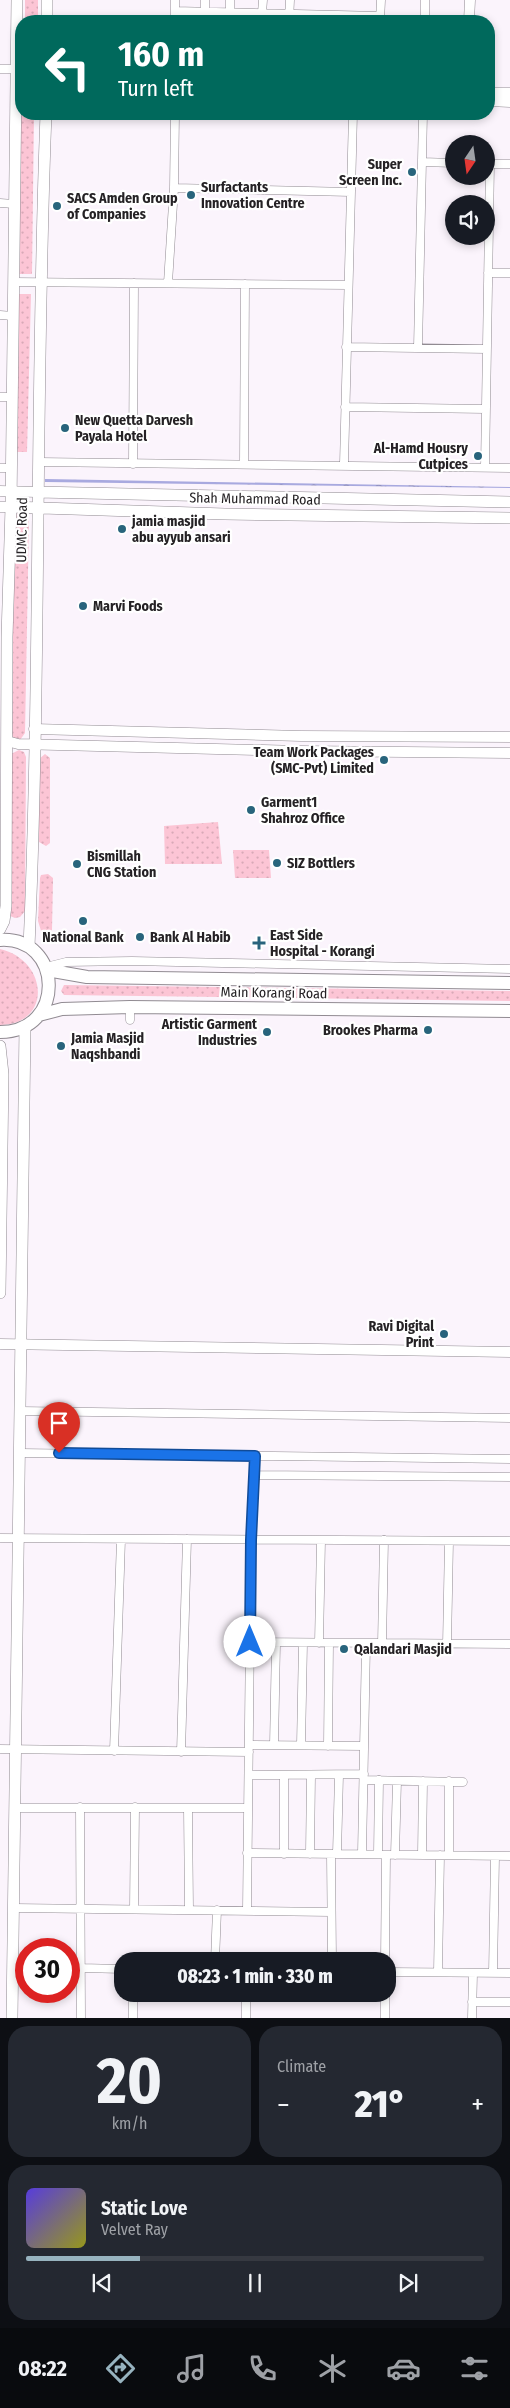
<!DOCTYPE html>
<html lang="en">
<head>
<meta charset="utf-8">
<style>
	body { margin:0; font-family:"Fira Sans Condensed",sans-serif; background:#242831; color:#f1f3f6; height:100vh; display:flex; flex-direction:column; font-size:19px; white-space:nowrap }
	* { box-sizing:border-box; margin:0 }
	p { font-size:16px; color:#9ea1a6 }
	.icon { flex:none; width:28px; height:28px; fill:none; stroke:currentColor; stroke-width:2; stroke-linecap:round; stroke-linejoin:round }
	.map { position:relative; height:2018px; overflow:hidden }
	.drawer { display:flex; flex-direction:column; gap:8px; padding:8px; background:#0d0f14; flex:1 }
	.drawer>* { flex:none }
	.hud { position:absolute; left:15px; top:15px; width:480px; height:105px; border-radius:20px; box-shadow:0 2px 8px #0003; background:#00695c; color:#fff; overflow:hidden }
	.needle { width:32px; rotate:193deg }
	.buttons { position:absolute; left:445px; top:135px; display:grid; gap:10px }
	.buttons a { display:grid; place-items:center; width:50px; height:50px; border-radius:50%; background:#171b24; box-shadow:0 2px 8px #0003; font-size:25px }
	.speed { position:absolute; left:15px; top:1938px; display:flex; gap:10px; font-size:25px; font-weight:700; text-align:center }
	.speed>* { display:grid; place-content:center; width:65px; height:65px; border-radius:50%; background:#171b24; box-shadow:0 2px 8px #0003; line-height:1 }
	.speed .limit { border:8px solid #d22; background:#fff; color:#111 }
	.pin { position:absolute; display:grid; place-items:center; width:42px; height:42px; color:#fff; margin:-51px -21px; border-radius:50% 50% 50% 0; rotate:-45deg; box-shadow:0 0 5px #0007 }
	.pin .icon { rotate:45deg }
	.me { position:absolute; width:55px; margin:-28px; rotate:0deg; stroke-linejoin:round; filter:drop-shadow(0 0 4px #0008) }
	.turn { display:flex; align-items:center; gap:18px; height:105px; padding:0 20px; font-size:22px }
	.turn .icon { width:65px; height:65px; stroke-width:2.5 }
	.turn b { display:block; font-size:35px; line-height:42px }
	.big { font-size:38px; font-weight:800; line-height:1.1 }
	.drawer .tile { flex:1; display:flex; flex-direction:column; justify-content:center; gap:8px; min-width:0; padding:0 18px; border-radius:20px; background:#242831 }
	.drawer .dial { align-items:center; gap:0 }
	.dial b { font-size:65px; line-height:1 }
	.song { display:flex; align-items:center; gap:15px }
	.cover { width:60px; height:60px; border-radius:8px; background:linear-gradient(135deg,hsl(250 70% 55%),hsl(60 70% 35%)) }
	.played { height:5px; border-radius:2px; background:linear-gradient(90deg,#97b3bf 25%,#363941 25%) }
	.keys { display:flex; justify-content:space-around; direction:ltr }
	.heat { display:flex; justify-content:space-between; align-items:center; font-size:28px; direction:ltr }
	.drawer .tiles { flex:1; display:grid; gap:8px; grid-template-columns:1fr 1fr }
	.tile:last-child { grid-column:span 2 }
	.trip { position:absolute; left:114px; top:1952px; width:282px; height:50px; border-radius:20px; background:#171b24; box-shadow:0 2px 8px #0003; font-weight:800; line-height:50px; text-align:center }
	.tabs { display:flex; height:80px; justify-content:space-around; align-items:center; background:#090b0e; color:#9ea1a6 }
	.tabs .icon { width:35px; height:35px }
	.tabs .current { color:#97b3bf }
	.tabs b { font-size:22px; color:#f1f3f6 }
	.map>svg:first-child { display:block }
</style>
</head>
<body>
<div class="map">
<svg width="510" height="2018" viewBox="0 0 510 2018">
	<defs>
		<pattern id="grass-dots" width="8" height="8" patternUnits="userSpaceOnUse" patternTransform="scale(1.25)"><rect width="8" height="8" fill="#fcc5d5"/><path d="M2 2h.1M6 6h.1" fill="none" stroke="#d8a9b7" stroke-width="1.8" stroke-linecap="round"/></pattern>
		<pattern id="water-ripples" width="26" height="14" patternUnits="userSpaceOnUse" patternTransform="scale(1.25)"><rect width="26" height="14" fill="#a8a9df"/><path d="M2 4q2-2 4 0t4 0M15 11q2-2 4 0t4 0" fill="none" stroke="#8989b5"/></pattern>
	</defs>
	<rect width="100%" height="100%" fill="#fbf4fc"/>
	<path fill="url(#grass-dots)" d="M25,0H38V21H25Z
		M21,114H34L32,274H17Z
		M18,294H31L27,452H14Z
		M18,513H24L29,519L25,733L20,740L14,739L12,735L14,516Z
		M19,750L24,752L26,757L25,911L20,917L15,918L10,916L11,754Z
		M45,754L50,758V843L46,846L39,842V759Z
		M218,822L222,864H165L164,826Z
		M233,850H269L271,878H235Z
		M48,874L53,878L52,930L49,936L42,934L38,921L40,878L41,875Z
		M0,949C48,960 53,1024 0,1025Z
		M64,985L510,991V1001L64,995L61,991Z"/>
	<path fill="url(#water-ripples)" d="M45,479L510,487V488L45,482Z"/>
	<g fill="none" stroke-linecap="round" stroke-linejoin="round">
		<defs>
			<path id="minor" d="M175,11L380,16
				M205,12V0
				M230,13V0
				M262,13L263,0
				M175,21V0
				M289,21L290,0
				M380,21L381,0
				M425,21V0
				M0,69H16
				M422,162L454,163
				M486,164H510
				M174,188L351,192
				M0,203L14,204
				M488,273H510
				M13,282L348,285
				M168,283L174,188L175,114
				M0,315L13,316
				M346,347L487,349
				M418,348L423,114
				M0,397H12
				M345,407L486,409
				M39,462L510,468
				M244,463L245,284
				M133,464L134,283
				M344,464L353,114
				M485,467L490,164
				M0,468H11
				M46,967L66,962L132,961L510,969
				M130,1020V1007
				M20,1411L510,1418
				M20,1453L510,1459
				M255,1456L254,1475L510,1477
				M0,1538L510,1541
				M251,1642L510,1644
				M319,1643L321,1540
				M382,1644L384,1540
				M447,1645L449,1541
				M249,1745L364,1746
				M274,1745L276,1643
				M301,1745L303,1643
				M328,1746L329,1643
				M0,1749L249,1752
				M114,1751L121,1539
				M181,1752L187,1539
				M249,1775L364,1774
				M364,1780L463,1782
				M80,1807L81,2018
				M15,1808H248
				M188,1808L189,1910
				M247,1853L510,1856
				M284,1854V1775
				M310,1854L311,1775
				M331,1854L332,1961
				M337,1854L339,1775
				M362,1854L366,1644
				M378,1854L379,1780
				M395,1855L397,1781
				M422,1855L423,1781
				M449,1855V1781
				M14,1908L331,1912
				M134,1909L135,1807
				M247,1911L251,1539L254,1475
				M215,1961L217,1910
				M385,1961L386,1855
				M81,1968L122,1969
				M388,1972L510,1973
				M438,1972L440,1855
				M493,1973L495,1856
				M133,1994V2018
				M472,2002H510
				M246,2018V1994
				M385,2018V1994
				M472,2018L473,1973"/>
			<path id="tertiary" d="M469,21L470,0
				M489,93H510
				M489,101L510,102
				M0,491L37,492
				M0,507H11
				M34,729L301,736L510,737
				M7,741L18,744L300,751L510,753
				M0,1344L510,1352"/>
			<path id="secondary" d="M47,0V21
				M37,492L510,502
				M11,507L225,514L510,518
				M0,929L4,921L6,906L7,637L11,507L17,0
				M29,947C41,670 35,392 46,114
				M0,1046L3,1074L0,1293
				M12,2018L25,1026"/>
			<path id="primary" d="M0,940C63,936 67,1032 0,1032
				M47,970L87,977L510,983
				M39,1015L62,1009L130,1007L510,1011"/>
		</defs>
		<use href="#minor" stroke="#918b92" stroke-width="9"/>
		<use href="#tertiary" stroke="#918b92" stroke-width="11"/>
		<use href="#secondary" stroke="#918b92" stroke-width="12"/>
		<use href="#primary" stroke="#918b92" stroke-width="14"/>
		<use href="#minor" stroke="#fff" stroke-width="8"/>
		<use href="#tertiary" stroke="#fff" stroke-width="10"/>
		<use href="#secondary" stroke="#fff" stroke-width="11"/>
		<use href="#primary" stroke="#fff" stroke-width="12"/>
	</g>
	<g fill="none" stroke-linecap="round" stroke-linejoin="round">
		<defs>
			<path id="route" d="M59,1453L255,1456L251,1540L250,1642"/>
		</defs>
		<use href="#route" stroke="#114b97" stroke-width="12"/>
		<use href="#route" stroke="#1a73e8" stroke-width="9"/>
	</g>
	<g fill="#28647c" stroke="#fff" stroke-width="2">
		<circle cx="412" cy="172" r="5"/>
		<circle cx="191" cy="195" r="5"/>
		<circle cx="57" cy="206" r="5"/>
		<circle cx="65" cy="428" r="5"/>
		<circle cx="478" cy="456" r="5"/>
		<circle cx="122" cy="529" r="5"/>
		<circle cx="83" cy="606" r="5"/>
		<circle cx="384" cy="760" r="5"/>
		<circle cx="251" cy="810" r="5"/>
		<circle cx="277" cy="863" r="5"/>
		<circle cx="77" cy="864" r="5"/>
		<circle cx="83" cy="921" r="5"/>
		<circle cx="140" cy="937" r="5"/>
		<path d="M256.5 935.5h5v5h5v5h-5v5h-5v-5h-5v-5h5z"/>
		<circle cx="428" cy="1030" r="5"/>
		<circle cx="267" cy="1032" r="5"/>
		<circle cx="61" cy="1046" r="5"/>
		<circle cx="444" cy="1334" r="5"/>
		<circle cx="344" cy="1649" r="5"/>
	</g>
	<g text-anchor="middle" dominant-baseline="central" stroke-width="4.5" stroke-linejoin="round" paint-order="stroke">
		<g font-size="14" font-weight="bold" fill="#252225" stroke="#fff" text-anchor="start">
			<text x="402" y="164" text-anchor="end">Super<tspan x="402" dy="16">Screen Inc.</tspan></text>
			<text x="201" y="187">Surfactants<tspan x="201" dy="16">Innovation Centre</tspan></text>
			<text x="67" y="198">SACS Amden Group<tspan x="67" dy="16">of Companies</tspan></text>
			<text x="75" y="420">New Quetta Darvesh<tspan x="75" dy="16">Payala Hotel</tspan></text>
			<text x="468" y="448" text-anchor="end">Al-Hamd Housry<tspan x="468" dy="16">Cutpices</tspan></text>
			<text x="132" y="521">jamia masjid<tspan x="132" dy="16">abu ayyub ansari</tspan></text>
			<text x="93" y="606">Marvi Foods</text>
			<text x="374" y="752" text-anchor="end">Team Work Packages<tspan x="374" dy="16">(SMC-Pvt) Limited</tspan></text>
			<text x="261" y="802">Garment1<tspan x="261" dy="16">Shahroz Office</tspan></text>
			<text x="87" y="856">Bismillah<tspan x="87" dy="16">CNG Station</tspan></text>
			<text x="287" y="863">SIZ Bottlers</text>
			<text x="270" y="935">East Side<tspan x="270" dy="16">Hospital - Korangi</tspan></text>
			<text x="83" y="937" text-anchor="middle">National Bank</text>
			<text x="150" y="937">Bank Al Habib</text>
			<text x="257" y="1024" text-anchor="end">Artistic Garment<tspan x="257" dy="16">Industries</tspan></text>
			<text x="418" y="1030" text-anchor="end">Brookes Pharma</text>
			<text x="71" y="1038">Jamia Masjid<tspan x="71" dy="16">Naqshbandi</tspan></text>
			<text x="434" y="1326" text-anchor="end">Ravi Digital<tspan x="434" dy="16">Print</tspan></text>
			<text x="354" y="1649">Qalandari Masjid</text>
		</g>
		<g font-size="14" fill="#252225" stroke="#fff">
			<text transform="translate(255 499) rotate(1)">Shah Muhammad Road</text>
			<text transform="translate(22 530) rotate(-89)">UDMC Road</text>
			<text transform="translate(274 993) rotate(1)">Main Korangi Road</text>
		</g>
	</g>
</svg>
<div class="buttons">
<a><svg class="needle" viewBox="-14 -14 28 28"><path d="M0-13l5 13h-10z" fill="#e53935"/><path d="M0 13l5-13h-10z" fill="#9ea1a6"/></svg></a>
<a><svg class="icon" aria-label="sound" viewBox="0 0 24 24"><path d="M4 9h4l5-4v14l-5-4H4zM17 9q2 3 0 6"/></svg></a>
</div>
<div class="speed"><div class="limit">30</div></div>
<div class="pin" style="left:59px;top:1453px;background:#d93025"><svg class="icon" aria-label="arrive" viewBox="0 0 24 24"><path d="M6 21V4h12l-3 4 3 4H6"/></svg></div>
<svg class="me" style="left:250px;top:1642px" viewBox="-20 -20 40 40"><circle r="19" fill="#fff"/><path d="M0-13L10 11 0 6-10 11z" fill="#1a73e8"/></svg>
<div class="trip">08:23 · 1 min · 330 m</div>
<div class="hud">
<div class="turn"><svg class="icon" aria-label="left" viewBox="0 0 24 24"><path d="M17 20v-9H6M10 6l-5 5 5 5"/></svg><div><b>160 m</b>Turn left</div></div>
</div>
</div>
<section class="drawer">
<div class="tiles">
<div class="tile dial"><b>20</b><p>km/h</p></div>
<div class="tile"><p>Climate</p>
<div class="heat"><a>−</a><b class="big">21°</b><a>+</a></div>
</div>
<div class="tile">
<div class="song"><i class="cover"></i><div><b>Static Love</b><p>Velvet Ray</p></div></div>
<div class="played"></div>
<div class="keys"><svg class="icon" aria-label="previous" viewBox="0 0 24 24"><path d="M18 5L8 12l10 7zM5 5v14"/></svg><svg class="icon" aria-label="pause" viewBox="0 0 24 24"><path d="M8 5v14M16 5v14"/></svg><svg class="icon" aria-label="next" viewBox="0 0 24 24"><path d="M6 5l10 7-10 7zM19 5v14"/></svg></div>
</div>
</div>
</section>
<nav class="tabs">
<b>08:22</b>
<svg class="icon current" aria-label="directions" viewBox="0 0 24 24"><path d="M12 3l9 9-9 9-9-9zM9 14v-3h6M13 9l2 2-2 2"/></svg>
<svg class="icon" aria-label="music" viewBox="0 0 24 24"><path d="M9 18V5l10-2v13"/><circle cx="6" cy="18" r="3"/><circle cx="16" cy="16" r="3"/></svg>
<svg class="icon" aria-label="phone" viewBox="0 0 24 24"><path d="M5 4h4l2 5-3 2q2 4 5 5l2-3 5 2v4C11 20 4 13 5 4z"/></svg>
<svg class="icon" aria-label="climate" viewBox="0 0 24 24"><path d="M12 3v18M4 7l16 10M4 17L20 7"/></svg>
<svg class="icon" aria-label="car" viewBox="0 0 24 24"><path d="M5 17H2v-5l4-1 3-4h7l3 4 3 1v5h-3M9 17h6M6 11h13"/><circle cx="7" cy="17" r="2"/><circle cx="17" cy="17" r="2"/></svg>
<svg class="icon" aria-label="filters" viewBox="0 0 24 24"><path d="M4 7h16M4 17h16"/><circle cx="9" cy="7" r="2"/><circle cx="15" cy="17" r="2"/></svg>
</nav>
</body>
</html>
